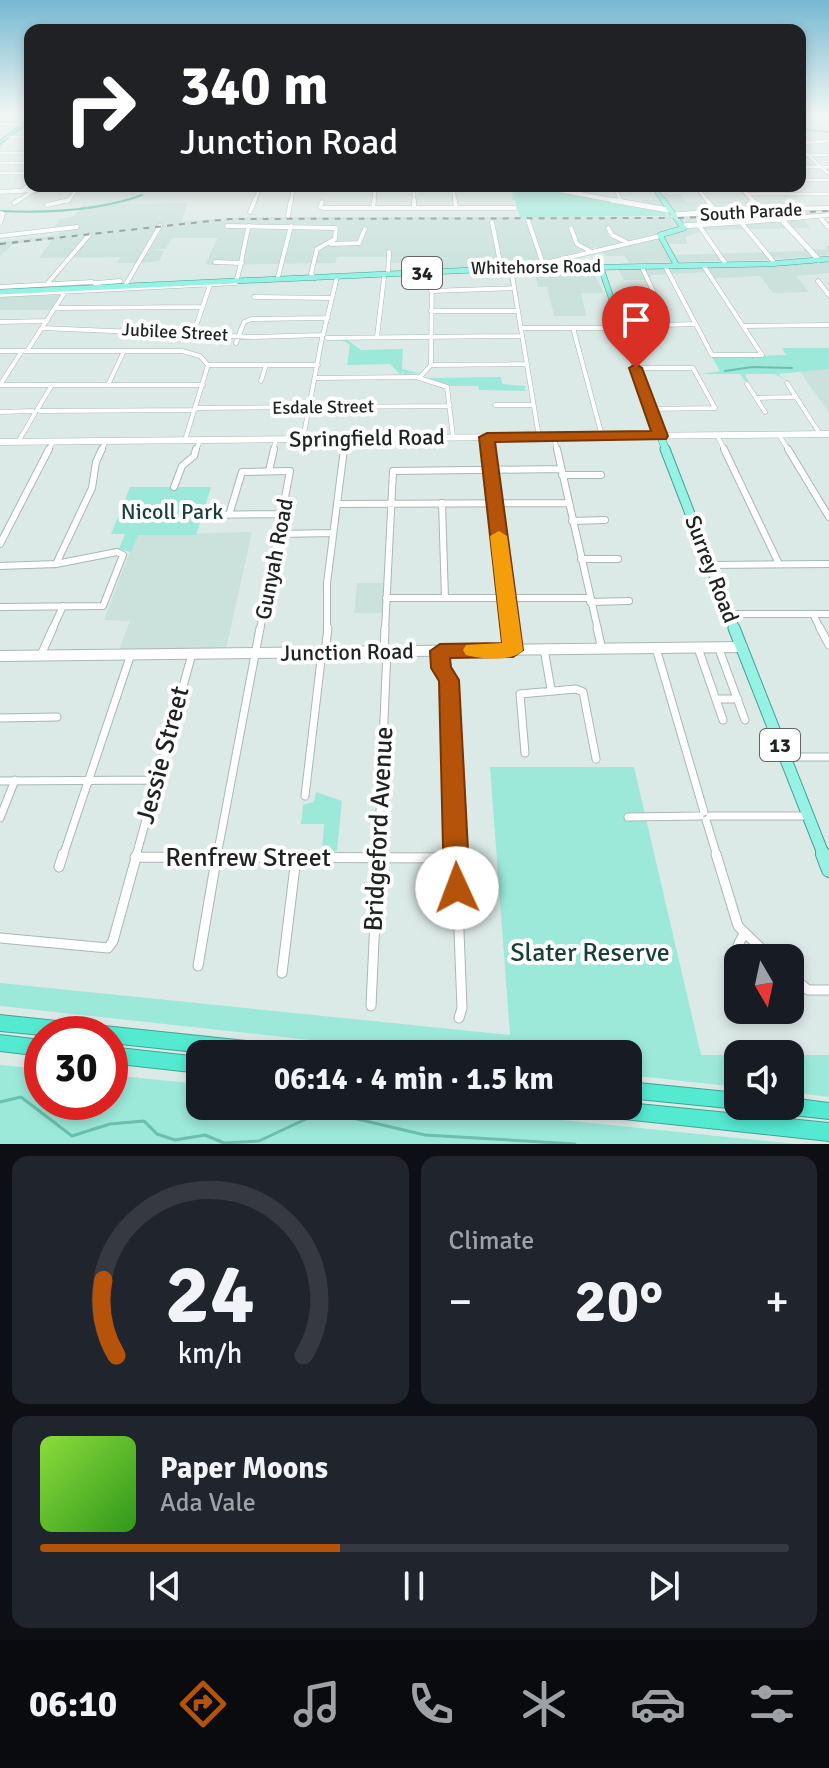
<!DOCTYPE html>
<html lang="en">
<head>
<meta charset="utf-8">
<style>
	body { margin:0; font-family:Signika,sans-serif; background:#20242c; color:#f1f3f6; height:100vh; display:flex; flex-direction:column; font-size:30px; white-space:nowrap }
	* { box-sizing:border-box; margin:0 }
	p { font-size:26px; color:#9ea1a6 }
	.icon { flex:none; width:44px; height:44px; fill:none; stroke:currentColor; stroke-width:2; stroke-linecap:round; stroke-linejoin:round }
	.map { position:relative; height:1144px; overflow:hidden }
	.sheet { display:flex; flex-direction:column; gap:12px; padding:12px; background:#0d0f14; flex:1 }
	.sheet>* { flex:none }
	.hud { position:absolute; left:24px; top:24px; width:782px; height:168px; border-radius:16px; box-shadow:0 4px 12px #0003; background:#202124; color:#fff; overflow:hidden }
	.needle { width:52px; rotate:171deg }
	.tools { position:absolute; left:724px; top:944px; display:grid; gap:16px }
	.tools a { display:grid; place-items:center; width:80px; height:80px; border-radius:16px; background:#171b24; box-shadow:0 4px 12px #0003; font-size:40px }
	.speed { position:absolute; left:24px; top:1016px; display:flex; gap:16px; font-size:40px; font-weight:700; text-align:center }
	.speed>* { display:grid; place-content:center; width:104px; height:104px; border-radius:50%; background:#171b24; box-shadow:0 4px 12px #0003; line-height:1 }
	.speed .limit { border:12px solid #d22; background:#fff; color:#111 }
	.pin { position:absolute; display:grid; place-items:center; width:68px; height:68px; color:#fff; margin:-82px -34px; border-radius:50% 50% 50% 0; rotate:-45deg; box-shadow:0 0 8px #0007 }
	.pin .icon { rotate:45deg }
	.me { position:absolute; width:88px; margin:-44px; rotate:358deg; stroke-linejoin:round; filter:drop-shadow(0 0 6px #0008) }
	.turn { display:flex; align-items:center; gap:28px; height:168px; padding:0 24px; font-size:36px }
	.turn .icon { width:104px; height:104px; stroke-width:2.5 }
	.turn b { display:block; font-size:56px; line-height:68px }
	.big { font-size:60px; font-weight:800; line-height:1.1 }
	.sheet .tile { flex:1; display:flex; flex-direction:column; justify-content:center; gap:12px; min-width:0; padding:0 28px; border-radius:16px; background:#20242c }
	.sheet .dial { align-items:center; gap:0 }
	.dial svg { height:208px; overflow:visible; fill:none; stroke:#363941; stroke-width:7; stroke-linecap:round; text-anchor:middle }
	.dial text { fill:#f1f3f6; stroke:none }
	.song { display:flex; align-items:center; gap:24px }
	.cover { width:96px; height:96px; border-radius:12px; background:linear-gradient(135deg,hsl(90 70% 55%),hsl(110 70% 35%)) }
	.played { height:8px; border-radius:4px; background:linear-gradient(90deg,#b45309 40%,#363941 40%) }
	.keys { display:flex; justify-content:space-around; direction:ltr }
	.heat { display:flex; justify-content:space-between; align-items:center; font-size:44px; direction:ltr }
	.sheet .tiles { flex:1; display:grid; gap:12px; grid-template-columns:1fr 1fr }
	.tile:last-child { grid-column:span 2 }
	.trip { position:absolute; left:186px; top:1040px; width:456px; height:80px; border-radius:16px; background:#171b24; box-shadow:0 4px 12px #0003; font-weight:800; line-height:80px; text-align:center }
	.tab-bar { display:flex; height:128px; justify-content:space-around; align-items:center; background:#090b0e; color:#9ea1a6 }
	.tab-bar .icon { width:56px; height:56px }
	.tab-bar .active { color:#b45309 }
	.tab-bar b { font-size:36px; color:#f1f3f6 }
	.map>svg:first-child { display:block }
</style>
</head>
<body>
<div class="map">
<svg width="829" height="1144" viewBox="0 0 829 1144">
	<rect width="100%" height="100%" fill="#dceae7"/>
	<path fill="#cae1dc" d="M662,194H680L686,202L790,201L797,208L815,210L817,215L816,219H803L810,228L708,230L685,237L688,244H669L675,255L804,251L803,249H826L825,246H829V255L767,260L629,263L625,256H606L597,247L524,266L431,269L430,262L391,263V257H337L335,263L213,265L205,264L218,238H172L166,249H150L164,251L159,261L142,263H117L120,257L39,258L53,239L13,244L0,256V242L58,235L63,229L53,228L60,219L74,216L83,205L187,203L182,221L248,217H662L666,216L662,208L644,204L641,200H665Z
		M829,260V273L796,276L809,292L773,293L760,276L715,278L711,272L650,275L651,280H624L618,269Z
		M534,269L592,270L604,293H581L586,316H554L547,287H538Z
		M60,295L50,310H0V297Z
		M829,369V413L799,370Z
		M252,532L226,649L119,650L130,621L104,620L136,535Z
		M357,583H384L382,613H354Z"/>
	<path fill="#9ce9da" d="M511,186H530L664,211L667,216L520,217L515,200L511,199L514,196Z
		M346,339L361,350L403,349L402,369L420,373L403,375L404,370L401,375L390,364L347,365L350,345L342,340Z
		M782,348H829V369L778,374L787,381L775,374H745L748,381H745L740,374H701L720,371L712,357L786,355Z
		M501,377L502,384L526,386L524,389L527,391L479,390L478,386H450L428,378Z
		M130,487H211L196,535H138L131,552L119,549L125,534H111Z
		M490,767H634L701,1055H738V1087L628,1075V1054H438L0,1006V983L510,1035Z
		M316,792L342,801L337,851L322,852L324,824H301L303,805L314,802Z
		M790,1055H829V1097L790,1092Z
		M0,1065L42,1069V1102H110V1075L200,1084V1106H425L795,1144H0Z"/>
	<g fill="none" stroke-linecap="round" stroke-linejoin="round">
		<path stroke="#6cbfaf" stroke-width="2" d="M800,129L829,132
			M0,211C46,213 99,211 142,195
			M725,371L752,367L792,368"/>
		<path stroke="#6cbfaf" stroke-width="3" d="M0,1102L21,1097L72,1136L110,1124L144,1121L157,1134L175,1140L205,1135L224,1143L259,1141L323,1111L425,1135L575,1144"/>
		<defs>
			<path id="street-far4" d="M813,115L826,125
				M0,116L27,117
				M800,116H829
				M0,124L30,125
				M8,137H30
				M800,143L829,141
				M800,148L829,174
				M0,153H30
				M800,155H829
				M0,163H30
				M800,167H829
				M0,173H30
				M800,180H829
				M414,186V202
				M453,186L455,202
				M614,186L621,201
				M696,186L708,202
				M22,191L30,183
				M750,194H829
				M16,202L35,190
				M67,202L78,188
				M254,202L260,188
				M291,202L293,189
				M374,202L375,186"/>
			<path id="street-far3" d="M414,200V208
				M455,200L456,208
				M707,200L717,213
				M322,202L320,207L324,208H515
				M14,203L19,200
				M47,205L69,200
				M373,208L374,200
				M760,209L829,208
				M250,212L255,200
				M0,213L3,214L0,223
				M288,216L291,200
				M819,216L829,228
				M781,219L829,215
				M528,220L543,264
				M740,221L773,261
				M492,222L501,267
				M698,224L725,263
				M227,226L336,228L335,239L317,249L311,274L315,278
				M571,228L577,244L590,251
				M608,228L612,235L626,242
				M0,236L77,227
				M331,244L359,243L365,229
				M215,262L242,263
				M703,265L762,355
				M543,266L541,264L660,236
				M665,266L712,355H762
				M642,267L658,302
				M511,269L539,437
				M388,274L389,252
				M278,277L291,226
				M236,281C243,262 243,245 249,226
				M818,281L829,295
				M96,283L120,281
				M47,284L89,235
				M0,287L92,282L99,285
				M123,289L160,226
				M431,291L514,288
				M0,295L236,283
				M254,297L332,298
				M55,308L203,307
				M431,311H518
				M0,322L47,321
				M662,325L695,324
				M743,326L829,325
				M42,328L252,337L322,335
				M521,328H622
				M573,328L602,436
				M193,335L210,285
				M323,335L337,277
				M377,337L384,278
				M327,338L522,336
				M236,343L244,322L252,319L328,318
				M0,351H182L200,356L208,365
				M27,351L65,292
				M208,365H318
				M431,365L527,364
				M636,368H693L715,408L650,409
				M316,378L416,377L447,387L453,437
				M419,378L431,365L432,272
				M261,381L266,365
				M787,383L820,434
				M747,384L765,412
				M0,385H203
				M0,385L22,351
				M108,385L124,351
				M756,398L795,397
				M495,405H533
				M196,408L450,406
				M37,410L52,385
				M40,411L195,410
				M0,412L33,411
				M717,435L725,451
				M779,435L789,451
				M487,437L489,451
				M554,437L557,451
				M303,439L322,338
				M185,440L208,365
				M18,442L35,413
				M48,451L53,442
				M101,451L106,441
				M196,451L200,440
				M273,451L276,439
				M343,451L345,439"/>
			<path id="street-far2" d="M489,449L510,630
				M557,449L598,630
				M724,449L779,564
				M788,449L829,517
				M269,471L274,449
				M562,475H601
				M174,487L182,466L194,456L196,449
				M442,503L445,598
				M338,504L568,503
				M203,515L283,514
				M229,515L242,472L290,471L260,630
				M572,521L605,520
				M279,534L333,533
				M0,544L49,449
				M581,559H618
				M56,564L92,488L96,462L102,449
				M710,565L829,564
				M0,566L56,564L117,552L123,555L103,606L0,607
				M386,598H589
				M590,602L629,601
				M729,614H829
				M813,614L821,630
				M52,630L63,606
				M327,630V583L344,449
				M385,630L393,471L561,469"/>
			<path id="street-far1" d="M510,628L513,650
				M597,628L602,649
				M820,628L829,645
				M656,648L704,812
				M698,648L723,720
				M544,649L551,689
				M384,651L385,628
				M440,651L441,668L449,680L456,856
				M325,652L328,628
				M720,652L745,720
				M41,655L53,628
				M716,699H738
				M0,718L57,717
				M525,753L520,694L576,689L583,692L596,759
				M785,757H829
				M0,781L156,780
				M305,796L322,652
				M710,816H808
				M628,817L700,816
				M0,818L15,780
				M706,820L717,856
				M63,856L131,654
				M136,856L192,654
				M217,856L260,628
				M378,856L387,651"/>
			<path id="street" d="M456,854L462,1008L459,1018
				M716,854L738,926L771,958
				M135,857L456,858
				M59,867L63,854
				M0,938L108,948L113,941L137,854
				M198,966L217,854
				M282,973L296,858
				M790,975L808,990H829
				M371,1006L378,854
				M738,1010C730,987 730,955 744,934"/>
			<path id="secondary-far3" d="M235,186L282,189L358,186
				M537,186L623,202
				M740,186L754,202
				M0,192L105,186"/>
			<path id="secondary-far2" d="M612,200L668,210
				M752,200L760,209
				M673,215L760,209
				M781,219L819,260
				M682,226L781,219"/>
			<path id="secondary-far1" d="M0,442L829,434"/>
			<path id="secondary" d="M0,656L742,647"/>
			<path id="primary-far5" d="M653,186L664,202"/>
			<path id="primary-far4" d="M663,200L682,226
				M600,265L616,312
				M677,266L660,235L684,228
				M0,292L474,270L768,264L829,259"/>
			<path id="primary-far3" d="M616,310L666,451"/>
			<path id="primary-far2" d="M665,449L735,630"/>
			<path id="primary-far1" d="M734,628L824,856"/>
			<path id="primary" d="M823,854L829,870"/>
			<path id="highway" d="M30,118V121L0,144V141Z
				M0,1015L293,1046L299,1048L301,1054H215L110,1043V1034H42V1035L0,1031Z
				M0,1035L42,1040V1056L0,1051Z
				M110,1047L200,1057V1073L110,1063Z
				M628,1082L738,1093V1106H744L738,1109L628,1098Z
				M790,1098L829,1103V1119L783,1114L777,1112L775,1106H790Z
				M628,1103L829,1123V1141L577,1114L571,1112L569,1106H628Z"/>
		</defs>
		<use href="#street-far4" stroke="#aab7b4" stroke-width="4"/>
		<use href="#street-far3" stroke="#aab7b4" stroke-width="5"/>
		<use href="#street-far2" stroke="#aab7b4" stroke-width="8"/>
		<use href="#street-far1" stroke="#aab7b4" stroke-width="9"/>
		<use href="#street" stroke="#aab7b4" stroke-width="11"/>
		<use href="#secondary-far3" stroke="#aab7b4" stroke-width="5"/>
		<use href="#secondary-far2" stroke="#aab7b4" stroke-width="6"/>
		<use href="#secondary-far1" stroke="#aab7b4" stroke-width="7"/>
		<use href="#secondary" stroke="#aab7b4" stroke-width="12"/>
		<use href="#primary-far5" stroke="#41a494" stroke-width="5"/>
		<use href="#primary-far4" stroke="#41a494" stroke-width="6"/>
		<use href="#primary-far3" stroke="#41a494" stroke-width="8"/>
		<use href="#primary-far2" stroke="#41a494" stroke-width="11"/>
		<use href="#primary-far1" stroke="#41a494" stroke-width="13"/>
		<use href="#primary" stroke="#41a494" stroke-width="16"/>
		<use href="#highway" stroke="#41a494" stroke-width="2"/>
		<use href="#street-far4" stroke="#fff" stroke-width="3"/>
		<use href="#street-far3" stroke="#fff" stroke-width="4"/>
		<use href="#street-far2" stroke="#fff" stroke-width="6"/>
		<use href="#street-far1" stroke="#fff" stroke-width="7"/>
		<use href="#street" stroke="#fff" stroke-width="9"/>
		<use href="#secondary-far3" stroke="#fff" stroke-width="4"/>
		<use href="#secondary-far2" stroke="#fff" stroke-width="5"/>
		<use href="#secondary-far1" stroke="#fff" stroke-width="6"/>
		<use href="#secondary" stroke="#fff" stroke-width="10"/>
		<use href="#primary-far5" stroke="#98f2e4" stroke-width="4"/>
		<use href="#primary-far4" stroke="#98f2e4" stroke-width="5"/>
		<use href="#primary-far3" stroke="#98f2e4" stroke-width="7"/>
		<use href="#primary-far2" stroke="#98f2e4" stroke-width="9"/>
		<use href="#primary-far1" stroke="#98f2e4" stroke-width="11"/>
		<use href="#primary" stroke="#98f2e4" stroke-width="14"/>
		<use href="#highway" fill="#54ead2" fill-rule="evenodd"/>
		<path stroke="#7f8987" stroke-width="2" stroke-dasharray="6 6" stroke-linecap="butt" d="M678,218L829,211
			M0,244L229,219L669,218"/>
	</g>
	<linearGradient id="sky" x2="0" y2="1"><stop stop-color="#76b8d1"/><stop offset="0.41" stop-color="#eff6f4"/><stop offset="1" stop-color="#eff6f4" stop-opacity="0"/></linearGradient>
	<rect width="829" height="275" fill="url(#sky)"/>
	<path fill="#b45309" stroke="#753606" stroke-width="2" d="M636,364L642,368L668,436L666,439L495,442L523,650L513,657L450,658L451,667L459,680L470,888L466,896L457,899L448,896L444,888L439,681L431,668L430,651L440,644L502,643L479,437L487,433L651,431L629,368Z"/>
	<path fill="#f59e0b" d="M499,531L507,536L523,650C514,662 480,659 466,655L463,650L466,645L502,643L490,536Z"/>
	<g text-anchor="middle" dominant-baseline="central" stroke-width="8" stroke-linejoin="round" paint-order="stroke">
		<g font-size="18" fill="#1e2322" stroke="#fff">
			<text transform="translate(751 212) rotate(-3)">South Parade</text>
			<text transform="translate(536 267) rotate(-1)">Whitehorse Road</text>
			<text transform="translate(175 332) rotate(3)">Jubilee Street</text>
			<text transform="translate(323 407) rotate(-1)">Esdale Street</text>
		</g>
		<g fill="#fff" stroke="#626564" stroke-width="2">
			<rect x="402" y="257" width="40" height="32" rx="6"/>
			<rect x="760" y="729" width="40" height="32" rx="6"/>
		</g>
		<g font-size="20" font-weight="bold" fill="#1e2322">
			<text x="422" y="273">34</text>
			<text x="780" y="745">13</text>
		</g>
		<g font-size="22" fill="#1e2322" stroke="#fff">
			<text transform="translate(367 438) rotate(-1)">Springfield Road</text>
			<text transform="translate(274 559) rotate(-79)">Gunyah Road</text>
			<text transform="translate(712 569) rotate(69)">Surrey Road</text>
			<text transform="translate(347 652) rotate(-1)">Junction Road</text>
		</g>
		<g font-size="22" fill="#183f38" stroke="#fff">
			<text x="172" y="511">Nicoll Park</text>
		</g>
		<g font-size="26" fill="#1e2322" stroke="#fff">
			<text transform="translate(163 755) rotate(-75)">Jessie Street</text>
			<text transform="translate(379 829) rotate(-87)">Bridgeford Avenue</text>
			<text x="248" y="858">Renfrew Street</text>
		</g>
		<g font-size="26" fill="#183f38" stroke="#fff">
			<text x="590" y="953">Slater Reserve</text>
		</g>
	</g>
</svg>
<div class="tools">
<a><svg class="needle" viewBox="-14 -14 28 28"><path d="M0-13l5 13h-10z" fill="#e53935"/><path d="M0 13l5-13h-10z" fill="#9ea1a6"/></svg></a>
<a><svg class="icon" aria-label="sound" viewBox="0 0 24 24"><path d="M4 9h4l5-4v14l-5-4H4zM17 9q2 3 0 6"/></svg></a>
</div>
<div class="speed"><div class="limit">30</div></div>
<div class="pin" style="left:636px;top:368px;background:#d93025"><svg class="icon" aria-label="arrive" viewBox="0 0 24 24"><path d="M6 21V4h12l-3 4 3 4H6"/></svg></div>
<svg class="me" style="left:457px;top:888px" viewBox="-20 -20 40 40"><circle r="19" fill="#fff"/><path d="M0-13L10 11 0 6-10 11z" fill="#b45309"/></svg>
<div class="trip">06:14 · 4 min · 1.5 km</div>
<div class="hud">
<div class="turn"><svg class="icon" aria-label="right" viewBox="0 0 24 24"><path d="M7 20v-9h11M14 6l5 5-5 5"/></svg><div><b>340 m</b>Junction Road</div></div>
</div>
</div>
<section class="sheet">
<div class="tiles">
<div class="tile dial"><svg viewBox="0 0 100 80">
<path d="M14 69A42 42 0 1 1 86 69"/>
<path d="M14 69A42 42 0 0 1 9 40" stroke="#b45309"/>
<text x="50" y="56" font-size="32" font-weight="700">24</text>
<text x="50" y="72" font-size="11">km/h</text>
</svg></div>
<div class="tile"><p>Climate</p>
<div class="heat"><a>−</a><b class="big">20°</b><a>+</a></div>
</div>
<div class="tile">
<div class="song"><i class="cover"></i><div><b>Paper Moons</b><p>Ada Vale</p></div></div>
<div class="played"></div>
<div class="keys"><svg class="icon" aria-label="previous" viewBox="0 0 24 24"><path d="M18 5L8 12l10 7zM5 5v14"/></svg><svg class="icon" aria-label="pause" viewBox="0 0 24 24"><path d="M8 5v14M16 5v14"/></svg><svg class="icon" aria-label="next" viewBox="0 0 24 24"><path d="M6 5l10 7-10 7zM19 5v14"/></svg></div>
</div>
</div>
</section>
<nav class="tab-bar">
<b>06:10</b>
<svg class="icon active" aria-label="directions" viewBox="0 0 24 24"><path d="M12 3l9 9-9 9-9-9zM9 14v-3h6M13 9l2 2-2 2"/></svg>
<svg class="icon" aria-label="music" viewBox="0 0 24 24"><path d="M9 18V5l10-2v13"/><circle cx="6" cy="18" r="3"/><circle cx="16" cy="16" r="3"/></svg>
<svg class="icon" aria-label="phone" viewBox="0 0 24 24"><path d="M5 4h4l2 5-3 2q2 4 5 5l2-3 5 2v4C11 20 4 13 5 4z"/></svg>
<svg class="icon" aria-label="climate" viewBox="0 0 24 24"><path d="M12 3v18M4 7l16 10M4 17L20 7"/></svg>
<svg class="icon" aria-label="car" viewBox="0 0 24 24"><path d="M5 17H2v-5l4-1 3-4h7l3 4 3 1v5h-3M9 17h6M6 11h13"/><circle cx="7" cy="17" r="2"/><circle cx="17" cy="17" r="2"/></svg>
<svg class="icon" aria-label="filters" viewBox="0 0 24 24"><path d="M4 7h16M4 17h16"/><circle cx="9" cy="7" r="2"/><circle cx="15" cy="17" r="2"/></svg>
</nav>
</body>
</html>
